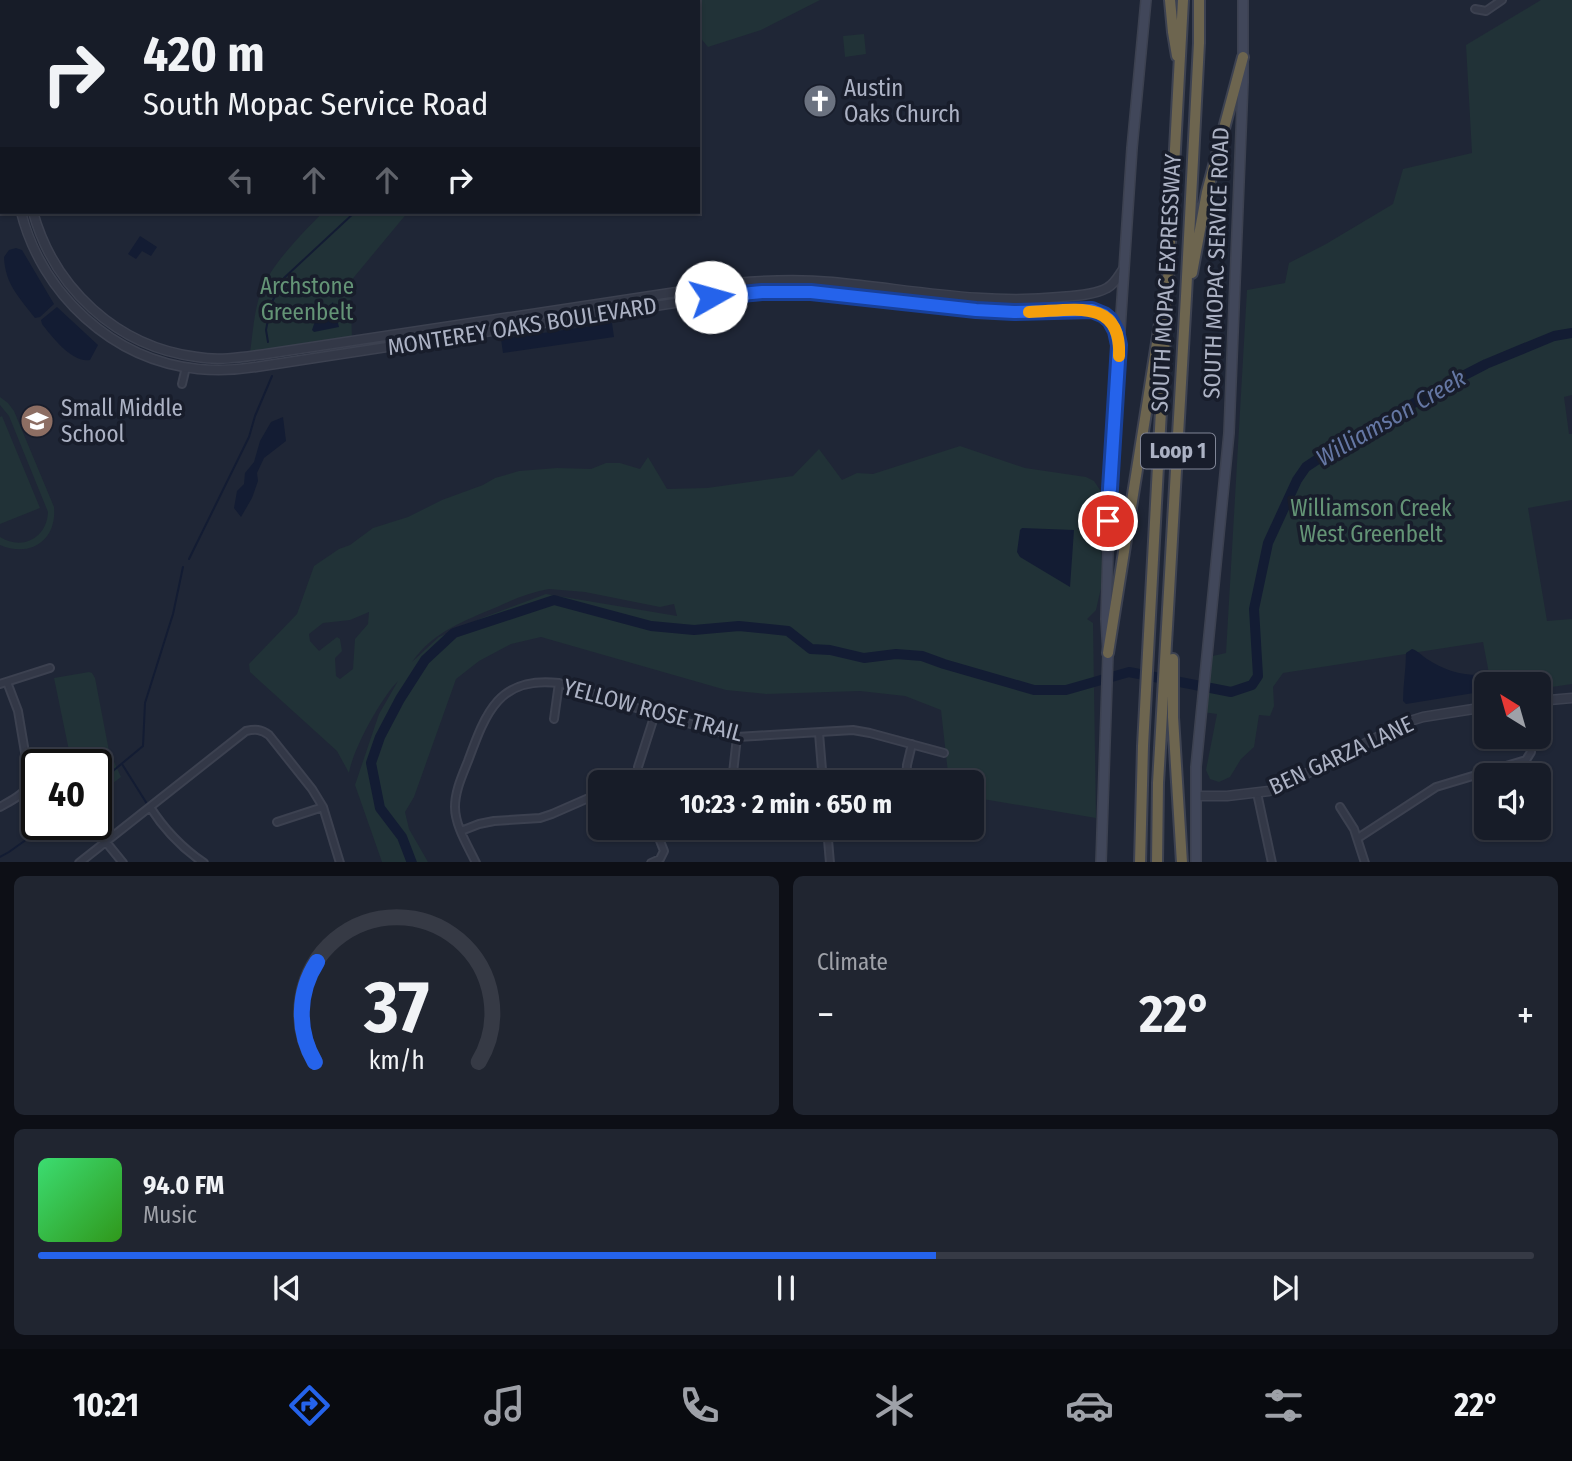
<!DOCTYPE html>
<html lang="en">
<head>
<meta charset="utf-8">
<style>
	body { margin:0; font-family:"Fira Sans Condensed",sans-serif; background:#202530; color:#f1f3f6; height:100vh; display:flex; flex-direction:column; font-size:26px; white-space:nowrap }
	* { box-sizing:border-box; margin:0 }
	p { font-size:23px; color:#9ea1a8 }
	.icon { flex:none; width:38px; height:38px; fill:none; stroke:currentColor; stroke-width:2; stroke-linecap:round; stroke-linejoin:round }
	.map { position:relative; height:862px; overflow:hidden }
	.sheet { display:flex; flex-direction:column; gap:14px; padding:14px; background:#0d0f16; flex:1 }
	.sheet>* { flex:none }
	.hud { position:absolute; left:0px; top:0px; width:700px; height:214px; box-shadow:0 2px 5px #0004,0 0 0 2px #363a45; background:#171c28; color:#f1f3f6; overflow:hidden }
	.needle { width:46px; rotate:323deg }
	.fabs { position:absolute; left:1474px; top:672px; display:grid; gap:14px }
	.fabs a { display:grid; place-items:center; width:77px; height:77px; border-radius:10px; background:#171c28; box-shadow:0 2px 5px #0004,0 0 0 2px #363a45; font-size:35px }
	.speed { position:absolute; left:21px; top:749px; display:flex; gap:14px; font-size:35px; font-weight:700; text-align:center }
	.speed>* { display:grid; place-content:center; width:91px; height:91px; border-radius:50%; background:#171c28; box-shadow:0 2px 5px #0004,0 0 0 2px #363a45; line-height:1 }
	.speed .limit { border:4px solid #111; border-radius:10px; background:#fff; color:#111 }
	.pin { position:absolute; display:grid; place-items:center; width:60px; height:60px; color:#fff; margin:-30px; border:4px solid #fff; border-radius:50%; box-shadow:0 2px 7px #0007 }
	.me { position:absolute; width:77px; margin:-38px; rotate:83deg; stroke-linejoin:round; filter:drop-shadow(0 0 5px #0008) }
	.turn { display:flex; align-items:center; gap:24px; height:147px; padding:0 28px; font-size:32px }
	.turn .icon { width:91px; height:91px; stroke-width:2.5 }
	.turn b { display:block; font-size:49px; line-height:60px }
	.lanes { display:flex; align-items:center; height:66px; padding:0 28px; background:#0003; justify-content:center; gap:35px; direction:ltr }
	.lanes .off { opacity:.35 }
	.big { font-size:52px; font-weight:700; line-height:1.1 }
	.sheet .card { flex:1; display:flex; flex-direction:column; justify-content:center; gap:10px; min-width:0; padding:0 24px; border-radius:10px; background:#202530 }
	.sheet .dial { align-items:center; gap:0 }
	.dial svg { height:182px; overflow:visible; fill:none; stroke:#363a45; stroke-width:7; stroke-linecap:round; text-anchor:middle }
	.dial text { fill:#f1f3f6; stroke:none }
	.song { display:flex; align-items:center; gap:21px }
	.cover { width:84px; height:84px; border-radius:10px; background:linear-gradient(135deg,hsl(140 70% 55%),hsl(110 70% 35%)) }
	.played { height:7px; border-radius:4px; background:linear-gradient(90deg,#2563eb 60%,#363a45 60%) }
	.keys { display:flex; justify-content:space-around; direction:ltr }
	.heat { display:flex; justify-content:space-between; align-items:center; font-size:38px; direction:ltr }
	.sheet .tiles { flex:1; display:grid; gap:14px; grid-template-columns:1fr 1fr }
	.card:last-child { grid-column:span 2 }
	.trip { position:absolute; left:588px; top:770px; width:396px; height:70px; border-radius:10px; background:#171c28; box-shadow:0 2px 5px #0004,0 0 0 2px #363a45; font-weight:700; line-height:70px; text-align:center }
	.tab-bar { display:flex; height:112px; justify-content:space-around; align-items:center; background:#090b10; color:#9ea1a8 }
	.tab-bar .icon { width:49px; height:49px }
	.tab-bar .active { color:#2563eb }
	.tab-bar b { font-size:32px; color:#f1f3f6 }
	.map>svg:first-child { display:block }
</style>
</head>
<body>
<div class="map">
<svg width="1572" height="863" viewBox="0 0 1572 863">
	<rect width="100%" height="100%" fill="#1f2636"/>
	<path fill="#213237" fill-rule="evenodd" d="M619,0H820L761,30L708,47L698,35V2H621Z
		M1541,0H1572V395L1564,397L1569,434H1572V500L1528,508L1547,621L1572,619V684L1538,689V684H1491L1483,642L1283,673L1273,687L1274,706L1270,716L1259,715L1254,747L1241,759L1230,777L1219,782L1210,779L1206,770L1217,714L1202,712L1208,657L1226,653L1247,290L1285,283L1289,263L1326,244L1393,204L1403,169L1472,153L1466,45Z
		M864,34L866,54L845,57L843,36Z
		M323,212H408L350,282L352,338L250,353C253,332 254,309 262,289C273,262 304,232 323,212Z
		M0,397L8,403L14,411L54,507C57,541 30,558 0,545V537C22,551 47,538 48,512L9,416L0,405Z
		M2,416L40,508L0,524V417Z
		M960,446L1025,468L1086,477L1094,481L1102,493L1099,514L1103,579L1096,610L1087,619L1093,623L1096,818L971,797V782H949L941,710L905,696L860,691L766,694L726,690L541,637L511,644L479,661L456,679L414,797L405,812L409,829L428,862H382L355,785L379,714L398,681C381,698 353,749 349,773L337,751L250,672L249,664L297,614L314,566L339,549L350,545L373,528L408,517L442,500L483,485L495,478L519,471L557,468L591,469L606,463H620L640,469L648,457L667,489L707,488L793,476L819,449L842,480L857,473L873,474ZM549,589L585,592L660,607L674,604L677,616L546,594L482,618L439,637L412,662C434,631 464,621 497,607C514,599 531,592 549,589ZM369,612L368,624L355,639L353,669L340,679L336,676L335,658L342,651L340,639L337,637L319,651L310,641L309,634L323,623L350,620Z
		M89,672L92,673L95,678L109,751L121,777L96,796V765H72L54,678Z"/>
	<path fill="#131c33" d="M140,236L157,247L151,256L142,251L136,259L128,254Z
		M16,248L22,250L54,304L40,317L35,318C19,297 5,284 4,257L9,250Z
		M333,302L339,327L314,332L312,330L315,321Z
		M57,307L98,345L90,360C72,363 52,337 42,324L41,320Z
		M612,323L614,337L503,353L501,339Z
		M283,417L286,441L264,458L257,473L258,481L252,498L241,517L234,508L237,491L244,484L245,473L254,462L260,441L271,422Z
		M1022,528L1074,530L1070,587L1020,557L1017,552L1020,530Z
		M1412,649C1418,651 1421,655 1427,659C1443,670 1463,676 1483,675L1487,680L1486,691L1406,704L1403,701C1403,685 1406,669 1406,653Z"/>
	<g fill="none" stroke-linecap="round" stroke-linejoin="round">
		<path stroke="#131c33" stroke-width="2" d="M679,2L681,0
			M268,342L266,330L271,304L284,278L355,212
			M189,559L249,437L255,416L272,376
			M122,764L149,807
			M96,785L143,746L145,703L173,614L183,567
			M0,857L9,852L48,824"/>
		<path stroke="#131c33" stroke-width="10" d="M412,863L402,837L380,808L371,763L380,737L400,699L425,660L454,633L548,602L554,600L651,626L694,630L739,626L788,631L811,649L830,650L864,658L896,654L922,656L944,664L1034,690H1066L1129,672L1231,692L1252,685L1258,676L1254,609L1268,543L1297,480L1306,467L1342,443L1457,379L1486,364L1554,336L1572,333"/>
		<defs>
			<path id="minor" d="M314,2L316,0
				M1475,9L1486,11L1502,0
				M182,384L186,367
				M0,684L50,668
				M554,719L559,683
				M819,733L823,782
				M638,782V767L655,714
				M732,782L737,737
				M906,782L907,765L912,744
				M1257,793L1272,863
				M0,807C12,800 24,795 30,782L18,711L7,682
				M150,807C164,829 182,848 204,863
				M1340,807L1354,829L1365,863
				M277,822L323,807
				M827,828L830,863
				M461,831L479,824L494,821L540,818L552,814L600,793
				M1358,838L1436,787L1526,760L1531,752L1532,737
				M106,842L123,863
				M79,863L246,731C255,729 261,729 269,735L312,789L323,807L340,863
				M476,863C468,846 455,826 455,807C455,791 462,776 468,761C486,712 499,676 559,683L655,714L737,737L853,730L870,733L944,753
				M651,863L660,859L664,851L655,828"/>
			<path id="tertiary" d="M0,71L2,74
				M0,99L2,104
				M21,212C42,294 112,360 198,369C218,371 237,370 256,367L727,295L778,291L811,292L992,311L1092,310C1107,315 1114,324 1118,339
				M33,212C54,288 117,347 197,357C220,361 243,357 266,354L736,283C768,280 800,279 832,282C908,289 983,305 1060,297C1074,296 1094,295 1107,288C1115,284 1119,275 1124,268
				M1538,701L1572,698
				M1196,796H1227L1269,791L1298,778L1407,722L1423,717L1486,707"/>
			<path id="secondary" d="M1101,863L1108,653L1106,619L1110,481L1132,148L1146,0
				M1196,863V767L1229,433L1243,82V0"/>
			<path id="motorway" d="M1170,0L1173,32L1177,56
				M1192,273L1207,192L1243,57
				M1108,653L1162,311
				M1173,659V717L1182,863
				M1140,863L1143,746L1183,0
				M1157,863L1158,783L1186,296L1199,43V0"/>
		</defs>
		<use href="#minor" stroke="#3c4150" stroke-width="10"/>
		<use href="#tertiary" stroke="#3c4150" stroke-width="11"/>
		<use href="#secondary" stroke="#3c4150" stroke-width="12"/>
		<use href="#motorway" stroke="#3d4251" stroke-width="14"/>
		<use href="#minor" stroke="#333847" stroke-width="6"/>
		<use href="#tertiary" stroke="#333847" stroke-width="8"/>
		<use href="#secondary" stroke="#41475a" stroke-width="9"/>
		<use href="#motorway" stroke="#6d654f" stroke-width="10"/>
	</g>
	<g fill="none" stroke-linecap="round" stroke-linejoin="round">
		<defs>
			<path id="route" d="M711,297L762,292H811L976,310L1014,312L1092,310L1104,315L1110,320L1116,331L1119,345L1108,521"/>
		</defs>
		<use href="#route" stroke="#184099" stroke-width="18"/>
		<use href="#route" stroke="#2563eb" stroke-width="12"/>
		<path stroke="#f59e0b" stroke-width="12" d="M1029,312C1070,311 1122,296 1119,356"/>
	</g>
	<defs>
		<symbol id="church-disc" viewBox="-11 -11 22 22"><circle r="9.5" fill="#6b7280" stroke="#181d2b"/><path d="M-1.2-6h2.4v3.5h3.3v2.4h-3.3V6h-2.4V-.1h-3.3v-2.4h3.3Z" fill="#fff"/></symbol>
		<symbol id="school-disc" viewBox="-11 -11 22 22"><circle r="9.5" fill="#8d6e63" stroke="#181d2b"/><path d="M0-5L7-2L0 1L-7-2ZM-4 1L0 2.5L4 1V4Q0 6-4 4Z" fill="#fff"/></symbol>
	</defs>
	<g fill-rule="evenodd">
		<use href="#church-disc" x="801" y="82" width="38" height="38"/>
		<use href="#school-disc" x="18" y="402" width="38" height="38"/>
	</g>
	<g text-anchor="middle" dominant-baseline="central" stroke-width="7" stroke-linejoin="round" paint-order="stroke">
		<rect fill="#181d2b" stroke="#808596" stroke-width="2" x="1141" y="433.5" width="74" height="35" rx="5"/>
		<g font-size="21" font-weight="bold" fill="#acb2c4">
			<text x="1178" y="451">Loop 1</text>
		</g>
		<g font-size="23" fill="#acb2c4" stroke="#181d2b" text-anchor="start">
			<text x="844" y="88">Austin<tspan x="844" dy="26">Oaks Church</tspan></text>
			<text x="61" y="408">Small Middle<tspan x="61" dy="26">School</tspan></text>
		</g>
		<g font-size="23" fill="#acb2c4" stroke="#181d2b">
			<text transform="translate(1216 263) rotate(-88)">SOUTH MOPAC SERVICE ROAD</text>
			<text transform="translate(1166 283) rotate(-87)">SOUTH MOPAC EXPRESSWAY</text>
			<text transform="translate(522 326) rotate(-9)">MONTEREY OAKS BOULEVARD</text>
			<text transform="translate(653 710) rotate(15)">YELLOW ROSE TRAIL</text>
			<text transform="translate(1341 755) rotate(-25)">BEN GARZA LANE</text>
		</g>
		<g font-size="23" fill="#649476" stroke="#181d2b">
			<text x="307" y="286">Archstone<tspan x="307" dy="26">Greenbelt</tspan></text>
			<text x="1371" y="508">Williamson Creek<tspan x="1371" dy="26">West Greenbelt</tspan></text>
		</g>
		<g font-size="24" font-style="italic" fill="#6577a4" stroke="#181d2b">
			<text transform="translate(1391 418) rotate(-30)">Williamson Creek</text>
		</g>
	</g>
</svg>
<div class="fabs">
<a><svg class="needle" viewBox="-14 -14 28 28"><path d="M0-13l5 13h-10z" fill="#e53935"/><path d="M0 13l5-13h-10z" fill="#9ea1a8"/></svg></a>
<a><svg class="icon" aria-label="sound" viewBox="0 0 24 24"><path d="M4 9h4l5-4v14l-5-4H4zM17 9q2 3 0 6"/></svg></a>
</div>
<div class="speed"><div class="limit">40</div></div>
<div class="pin" style="left:1108px;top:521px;background:#d93025"><svg class="icon" aria-label="arrive" viewBox="0 0 24 24"><path d="M6 21V4h12l-3 4 3 4H6"/></svg></div>
<svg class="me" style="left:711px;top:297px" viewBox="-20 -20 40 40"><circle r="19" fill="#fff"/><path d="M0-13L10 11 0 6-10 11z" fill="#2563eb"/></svg>
<div class="trip">10:23 · 2 min · 650 m</div>
<div class="hud">
<div class="turn"><svg class="icon" aria-label="right" viewBox="0 0 24 24"><path d="M7 20v-9h11M14 6l5 5-5 5"/></svg><div><b>420 m</b>South Mopac Service Road</div></div>
<div class="lanes"><svg class="icon off" aria-label="left" viewBox="0 0 24 24"><path d="M17 20v-9H6M10 6l-5 5 5 5"/></svg><svg class="icon off" aria-label="ahead" viewBox="0 0 24 24"><path d="M12 20V5M6 11l6-6 6 6"/></svg><svg class="icon off" aria-label="ahead" viewBox="0 0 24 24"><path d="M12 20V5M6 11l6-6 6 6"/></svg><svg class="icon" aria-label="right" viewBox="0 0 24 24"><path d="M7 20v-9h11M14 6l5 5-5 5"/></svg></div>
</div>
</div>
<section class="sheet">
<div class="tiles">
<div class="card dial"><svg viewBox="0 0 100 80">
<path d="M14 69A42 42 0 1 1 86 69"/>
<path d="M14 69A42 42 0 0 1 15 25" stroke="#2563eb"/>
<text x="50" y="56" font-size="32" font-weight="700">37</text>
<text x="50" y="72" font-size="11">km/h</text>
</svg></div>
<div class="card"><p>Climate</p>
<div class="heat"><a>−</a><b class="big">22°</b><a>+</a></div>
</div>
<div class="card">
<div class="song"><i class="cover"></i><div><b>94.0 FM</b><p>Music</p></div></div>
<div class="played"></div>
<div class="keys"><svg class="icon" aria-label="previous" viewBox="0 0 24 24"><path d="M18 5L8 12l10 7zM5 5v14"/></svg><svg class="icon" aria-label="pause" viewBox="0 0 24 24"><path d="M8 5v14M16 5v14"/></svg><svg class="icon" aria-label="next" viewBox="0 0 24 24"><path d="M6 5l10 7-10 7zM19 5v14"/></svg></div>
</div>
</div>
</section>
<nav class="tab-bar">
<b>10:21</b>
<svg class="icon active" aria-label="directions" viewBox="0 0 24 24"><path d="M12 3l9 9-9 9-9-9zM9 14v-3h6M13 9l2 2-2 2"/></svg>
<svg class="icon" aria-label="music" viewBox="0 0 24 24"><path d="M9 18V5l10-2v13"/><circle cx="6" cy="18" r="3"/><circle cx="16" cy="16" r="3"/></svg>
<svg class="icon" aria-label="phone" viewBox="0 0 24 24"><path d="M5 4h4l2 5-3 2q2 4 5 5l2-3 5 2v4C11 20 4 13 5 4z"/></svg>
<svg class="icon" aria-label="climate" viewBox="0 0 24 24"><path d="M12 3v18M4 7l16 10M4 17L20 7"/></svg>
<svg class="icon" aria-label="car" viewBox="0 0 24 24"><path d="M5 17H2v-5l4-1 3-4h7l3 4 3 1v5h-3M9 17h6M6 11h13"/><circle cx="7" cy="17" r="2"/><circle cx="17" cy="17" r="2"/></svg>
<svg class="icon" aria-label="filters" viewBox="0 0 24 24"><path d="M4 7h16M4 17h16"/><circle cx="9" cy="7" r="2"/><circle cx="15" cy="17" r="2"/></svg>
<b>22°</b>
</nav>
</body>
</html>
